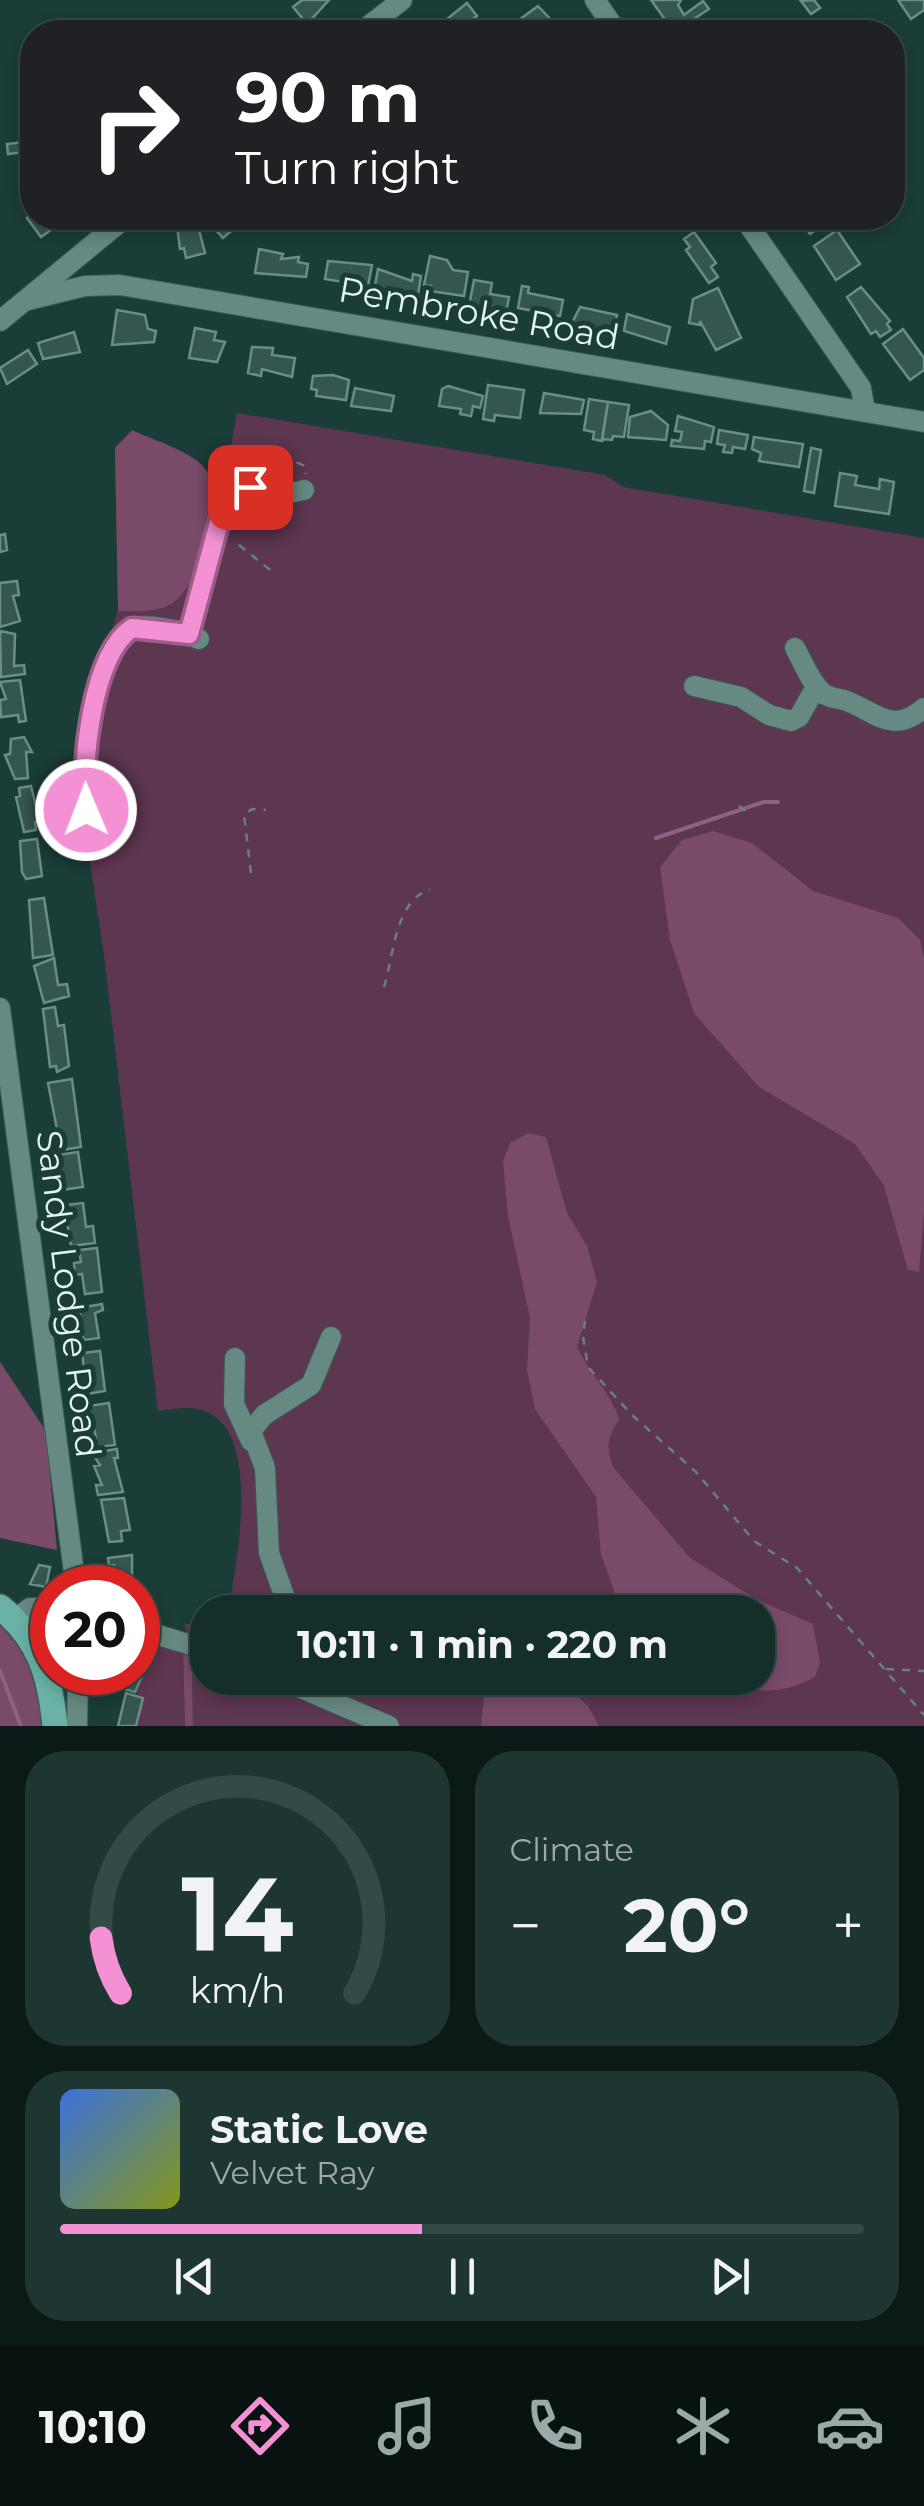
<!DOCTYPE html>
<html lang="en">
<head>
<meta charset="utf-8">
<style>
	body { margin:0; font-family:Montserrat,sans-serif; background:#1d3631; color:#f1f3f6; height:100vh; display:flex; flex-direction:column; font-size:38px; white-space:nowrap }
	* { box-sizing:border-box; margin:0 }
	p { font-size:32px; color:#9da8a8 }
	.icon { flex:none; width:55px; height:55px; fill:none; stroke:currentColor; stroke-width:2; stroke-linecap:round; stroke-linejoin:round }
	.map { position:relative; height:1726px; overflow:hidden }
	.sheet { display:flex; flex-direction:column; gap:25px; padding:25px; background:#0b1917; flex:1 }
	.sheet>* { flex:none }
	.top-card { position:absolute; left:20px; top:20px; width:885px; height:210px; border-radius:40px; box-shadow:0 5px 15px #0003,0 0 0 2px #334a46; background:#202124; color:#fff; overflow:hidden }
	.speed { position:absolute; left:30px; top:1565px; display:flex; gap:20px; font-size:50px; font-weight:700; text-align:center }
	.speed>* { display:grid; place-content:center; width:130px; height:130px; border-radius:50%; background:#142e29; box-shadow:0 5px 15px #0003,0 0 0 2px #334a46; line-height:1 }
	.speed .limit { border:15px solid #d22; background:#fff; color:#111 }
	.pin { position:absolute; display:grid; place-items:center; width:85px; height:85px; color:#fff; margin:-42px; border-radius:20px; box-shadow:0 5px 15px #0006 }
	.me { position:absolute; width:110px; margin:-55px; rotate:359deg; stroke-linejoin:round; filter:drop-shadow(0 0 8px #0008) }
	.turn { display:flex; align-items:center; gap:35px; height:210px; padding:0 50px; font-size:45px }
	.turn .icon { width:130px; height:130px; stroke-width:2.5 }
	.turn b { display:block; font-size:70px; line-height:85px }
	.big { font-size:75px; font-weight:700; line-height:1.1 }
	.sheet .tile { flex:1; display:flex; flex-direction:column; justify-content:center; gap:15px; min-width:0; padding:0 35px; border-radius:40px; background:#1d3631 }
	.sheet .dial { align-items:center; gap:0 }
	.dial svg { height:260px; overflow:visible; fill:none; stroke:#334a46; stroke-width:7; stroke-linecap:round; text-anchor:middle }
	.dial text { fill:#f1f3f6; stroke:none }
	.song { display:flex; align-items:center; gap:30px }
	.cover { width:120px; height:120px; border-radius:15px; background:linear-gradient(135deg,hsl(220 70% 55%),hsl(70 70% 35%)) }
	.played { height:10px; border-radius:5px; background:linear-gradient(90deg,#f491d4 45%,#334a46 45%) }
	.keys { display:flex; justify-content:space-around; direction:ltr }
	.heat { display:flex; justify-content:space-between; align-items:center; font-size:55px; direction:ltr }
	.sheet .tiles { flex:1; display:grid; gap:25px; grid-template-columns:1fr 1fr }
	.tile:last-child { grid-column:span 2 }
	.trip { position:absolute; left:190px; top:1595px; width:585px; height:100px; border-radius:40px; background:#142e29; box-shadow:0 5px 15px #0003,0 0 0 2px #334a46; font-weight:700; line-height:100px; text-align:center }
	.tab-bar { display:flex; height:160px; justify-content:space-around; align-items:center; background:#081210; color:#9da8a8 }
	.tab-bar .icon { width:70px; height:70px }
	.tab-bar .active { color:#f491d4 }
	.tab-bar b { font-size:45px; color:#f1f3f6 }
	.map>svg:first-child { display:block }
</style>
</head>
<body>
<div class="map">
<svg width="924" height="1726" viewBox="0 0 924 1726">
	<rect width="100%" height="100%" fill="#1b3d37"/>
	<path fill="#5d3650" d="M237,413L605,475L623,487L924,538V1726H193L192,1653L184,1623L207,1629L208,1678H758V1612H228C236,1567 261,1442 211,1414C195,1404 176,1409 158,1411L104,955L78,783L85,722L118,610L115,448L132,430L201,464L210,474L213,498L224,482Z
		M155,1645L183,1651L185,1726H136L143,1698L135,1692Z"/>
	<path fill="#794b69" d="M132,430C152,440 193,451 206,470C226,499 201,586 171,604C156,613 136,611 118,611L115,448Z
		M713,831L752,843L813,891L898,918L920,940L924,958V1212L919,1272L908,1270L884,1186L855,1144L759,1087L694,1013L670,940L660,867L682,840Z
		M528,1133L546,1137L567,1213L587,1246L597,1282L577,1347C588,1371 615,1399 619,1420C607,1437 606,1447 613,1467L690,1558L756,1599L813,1624L820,1663L815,1677C772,1700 749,1689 704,1678H758V1612H622L601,1555L596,1497L535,1409L527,1370L530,1318L508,1216L503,1161L510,1143Z
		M0,1362L46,1431L57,1550L0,1538Z
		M0,1624L30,1661L46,1726H0Z
		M183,1651L192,1653L193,1726H185Z
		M486,1678H557L588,1706L599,1726H481Z"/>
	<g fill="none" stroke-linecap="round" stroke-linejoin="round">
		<path stroke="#906080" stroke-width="4" d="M656,838L764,802H778
			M0,1671L21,1726"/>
	</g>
	<path fill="#355650" stroke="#6a8d86" stroke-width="2.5" d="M302,0H329L307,24L293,7Z
		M651,0H681L678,5L684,15L703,1L709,9L674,32Z
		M814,0L820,8L811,14L801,1Z
		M898,0H924V10L911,19Z
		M467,3L477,16L470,21L474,25L465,32H431Z
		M538,6L555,24L557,32H534L530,27L522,32L515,23Z
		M288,20L295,29L272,32Z
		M24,142L25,152L8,154L7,144Z
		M32,214L38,221L68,218L41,237L27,218Z
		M176,218L197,222L205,253L186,258L184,248L180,249Z
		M205,218H240L243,221L223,238Z
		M666,218H683L686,221L674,229Z
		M799,218H816L822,226L810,234Z
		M837,230L860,264L836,280L814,246Z
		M694,232L716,263L711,267L718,277L709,283L686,250L690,247L684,239Z
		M259,249L283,254L281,259L299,257L298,262L308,264L306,277L255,273Z
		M430,256L447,260L453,270L468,272L464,296L430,291L431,286L424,285Z
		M328,261L372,265L368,286L325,279Z
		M378,269L412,281L413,274L421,276L417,301L408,300L409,295L374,291Z
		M474,280L492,283L490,294L509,297L506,314L469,306Z
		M522,286L529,287L528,293L563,300L560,316L518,308Z
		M861,287L890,321L887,324L891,330L880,337L876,331L871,334L847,297Z
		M718,288L741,338L716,350L700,321V325L689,323L693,299Z
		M580,307L617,315L614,331L600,328L599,332L572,323Z
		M117,310L145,315L148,329L156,331L154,342L112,345Z
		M627,314L670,327L666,344L624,331Z
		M195,328L216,332L214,340L225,342L217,362L189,358Z
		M903,329L924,358V370L910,380L883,344Z
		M74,332L80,352L43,359L38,343Z
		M252,347L273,348L272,355L295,358L292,377L262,369L261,376L248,373Z
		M28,350L37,364L7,384L0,368Z
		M333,375L349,380L346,400L316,396L317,390L311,389L313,376Z
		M488,385L524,390L520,418L495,415L494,421L483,419Z
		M448,386L483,396L480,408L473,406L471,416L460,414L461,409L439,406L442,389Z
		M355,388L394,396L391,411L351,406Z
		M544,393L584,400L581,414L540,413Z
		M589,399L608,402L602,441L593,439L594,432L584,430Z
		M608,402L629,405L624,437L613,436L612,440L602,439Z
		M651,411L668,425L666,440L628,437L630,417Z
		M678,416L714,427L711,442L705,441L704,449L671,446L672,440L680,441L682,432L675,431Z
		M719,430L748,435L745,449L733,447L732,453L723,452L725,445L717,444Z
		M754,437L803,444L799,467L759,461L761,453L752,449Z
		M811,448L821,450L814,493L804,491Z
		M840,473L857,476L855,485L879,489L880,479L894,482L889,514L835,506Z
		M5,534L7,550L0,552V535Z
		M17,581L19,595L13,596L20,621L0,627V583Z
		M0,631L15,634L14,666L24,665L25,674L1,677Z
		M20,680L26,721L19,722L18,715L1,717L0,700L6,699L0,682Z
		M24,737L32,752H26L28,778L15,779L5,755L10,754L11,739Z
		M31,786L40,822H35L36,830L24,832L16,797L20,796L19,788Z
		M37,839L42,876L26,879L22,872L20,841Z
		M44,898L53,955L33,958L29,900Z
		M54,958L58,985L67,984L69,996L44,1003L34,966Z
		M55,1007L58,1026L64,1025L69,1066L57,1072L56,1066L50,1067L43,1009Z
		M72,1079L81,1147L61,1150L48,1083Z
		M78,1152L83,1187L60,1190L58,1155Z
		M83,1203L86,1227L93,1226L95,1243L71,1246L64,1205Z
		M97,1248L102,1292L85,1294L82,1274L75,1275L74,1263L81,1262L79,1250Z
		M102,1304L103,1310L95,1313L99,1338L84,1340L78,1324L82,1323L79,1308Z
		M100,1351L105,1391L87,1394L82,1353Z
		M109,1403L115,1445L98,1447L89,1406Z
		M117,1449L118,1458H114L123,1492L98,1495L96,1485H102L94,1466L100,1465L92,1453Z
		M124,1498L130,1530L121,1531L122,1541L109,1542L101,1500Z
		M132,1555V1576L112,1578L114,1565L109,1566L108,1558Z
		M39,1565L50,1567L46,1587L30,1584Z
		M132,1576L137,1588H110L108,1579Z
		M138,1647L153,1651L135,1692L114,1686L117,1672H138Z
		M126,1693L143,1698L136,1726H118Z"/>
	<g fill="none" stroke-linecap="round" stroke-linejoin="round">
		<defs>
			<path id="minor" d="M595,0L617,32
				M361,32L402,0
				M744,218L861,388L865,412
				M24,301L85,286L120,285L924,422
				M0,321L125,218
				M189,634L221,510L231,491C256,482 276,498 304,490
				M795,648C803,662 811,684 824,694C831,699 839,698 847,701C877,713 893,735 924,708
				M694,686L741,697L769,715L791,721L799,717L812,694L823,693
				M105,832C95,826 89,822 86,810C79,776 97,641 131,628C149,622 183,632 199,639
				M0,1008L76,1588
				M235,1358L234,1404L251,1441
				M290,1612L269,1553L265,1468L251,1431L264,1415L311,1385L331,1337
				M14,1620L30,1608H52
				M138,1629L208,1650
				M278,1678L389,1726
				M77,1726L78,1672"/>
			<path id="major" d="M0,1607C40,1639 50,1676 55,1726"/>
		</defs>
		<use href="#minor" stroke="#3c5955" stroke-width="22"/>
		<use href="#major" stroke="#3c5955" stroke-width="28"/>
		<path stroke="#66827d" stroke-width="2.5" stroke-dasharray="8 8" stroke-linecap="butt" d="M282,456L305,466L306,474
			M241,471L249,449
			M239,545L275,574
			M739,806L747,812
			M251,873L244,815L252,809L266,810
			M384,987C394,956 394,902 430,889
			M585,1321L583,1336L588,1367L632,1415L696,1472L754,1541L797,1568L924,1715
			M886,1669L924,1671"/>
		<use href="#minor" stroke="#668982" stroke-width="20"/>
		<use href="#major" stroke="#69b2a5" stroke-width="25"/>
	</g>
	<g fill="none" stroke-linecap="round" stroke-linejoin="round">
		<defs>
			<path id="route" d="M86,810C81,764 92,654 132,628L189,634L225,500L232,491L250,487"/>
		</defs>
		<use href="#route" stroke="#9f5e8a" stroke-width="25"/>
		<use href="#route" stroke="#f491d4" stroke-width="18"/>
	</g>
	<g text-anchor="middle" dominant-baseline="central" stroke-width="10" stroke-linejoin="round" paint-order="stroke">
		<g font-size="35" fill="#e2f4f0" stroke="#1b3d37">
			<text transform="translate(479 313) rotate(10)">Pembroke Road</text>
			<text transform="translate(69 1294) rotate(83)">Sandy Lodge Road</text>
		</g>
	</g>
</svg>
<div class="speed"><div class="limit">20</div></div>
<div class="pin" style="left:250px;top:487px;background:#d93025"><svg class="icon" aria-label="arrive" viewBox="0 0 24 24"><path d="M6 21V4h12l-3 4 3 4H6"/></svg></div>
<svg class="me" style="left:86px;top:810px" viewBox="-20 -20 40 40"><circle r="17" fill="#f491d4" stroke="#fff" stroke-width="3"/><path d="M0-11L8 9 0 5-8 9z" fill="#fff"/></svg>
<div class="trip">10:11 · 1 min · 220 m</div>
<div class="top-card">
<div class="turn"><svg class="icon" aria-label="right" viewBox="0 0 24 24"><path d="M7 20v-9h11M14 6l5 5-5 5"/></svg><div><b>90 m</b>Turn right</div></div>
</div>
</div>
<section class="sheet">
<div class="tiles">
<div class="tile dial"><svg viewBox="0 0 100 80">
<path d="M14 69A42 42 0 1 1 86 69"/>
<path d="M14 69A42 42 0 0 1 8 52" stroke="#f491d4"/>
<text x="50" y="56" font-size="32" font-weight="700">14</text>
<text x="50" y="72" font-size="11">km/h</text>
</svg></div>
<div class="tile"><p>Climate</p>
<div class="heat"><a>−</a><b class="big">20°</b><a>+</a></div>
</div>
<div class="tile">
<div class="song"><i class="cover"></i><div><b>Static Love</b><p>Velvet Ray</p></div></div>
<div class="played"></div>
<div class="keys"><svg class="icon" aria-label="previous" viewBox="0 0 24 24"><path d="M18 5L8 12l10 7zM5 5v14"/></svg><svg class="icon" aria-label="pause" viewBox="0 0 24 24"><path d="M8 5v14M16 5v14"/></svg><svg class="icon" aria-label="next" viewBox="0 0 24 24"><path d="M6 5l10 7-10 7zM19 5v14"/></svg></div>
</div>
</div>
</section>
<nav class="tab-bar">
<b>10:10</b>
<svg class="icon active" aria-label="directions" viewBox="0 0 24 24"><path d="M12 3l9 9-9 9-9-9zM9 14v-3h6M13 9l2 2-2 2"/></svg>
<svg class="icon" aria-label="music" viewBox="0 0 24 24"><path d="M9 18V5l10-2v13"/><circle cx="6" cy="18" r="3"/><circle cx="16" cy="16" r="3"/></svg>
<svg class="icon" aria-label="phone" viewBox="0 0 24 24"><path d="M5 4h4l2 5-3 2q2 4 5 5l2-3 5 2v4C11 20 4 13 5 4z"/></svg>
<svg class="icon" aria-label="climate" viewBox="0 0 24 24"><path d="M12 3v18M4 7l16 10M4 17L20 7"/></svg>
<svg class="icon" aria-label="car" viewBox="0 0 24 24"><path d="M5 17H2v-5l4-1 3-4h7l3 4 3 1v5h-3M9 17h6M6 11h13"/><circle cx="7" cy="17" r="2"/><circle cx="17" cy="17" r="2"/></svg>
</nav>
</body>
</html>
